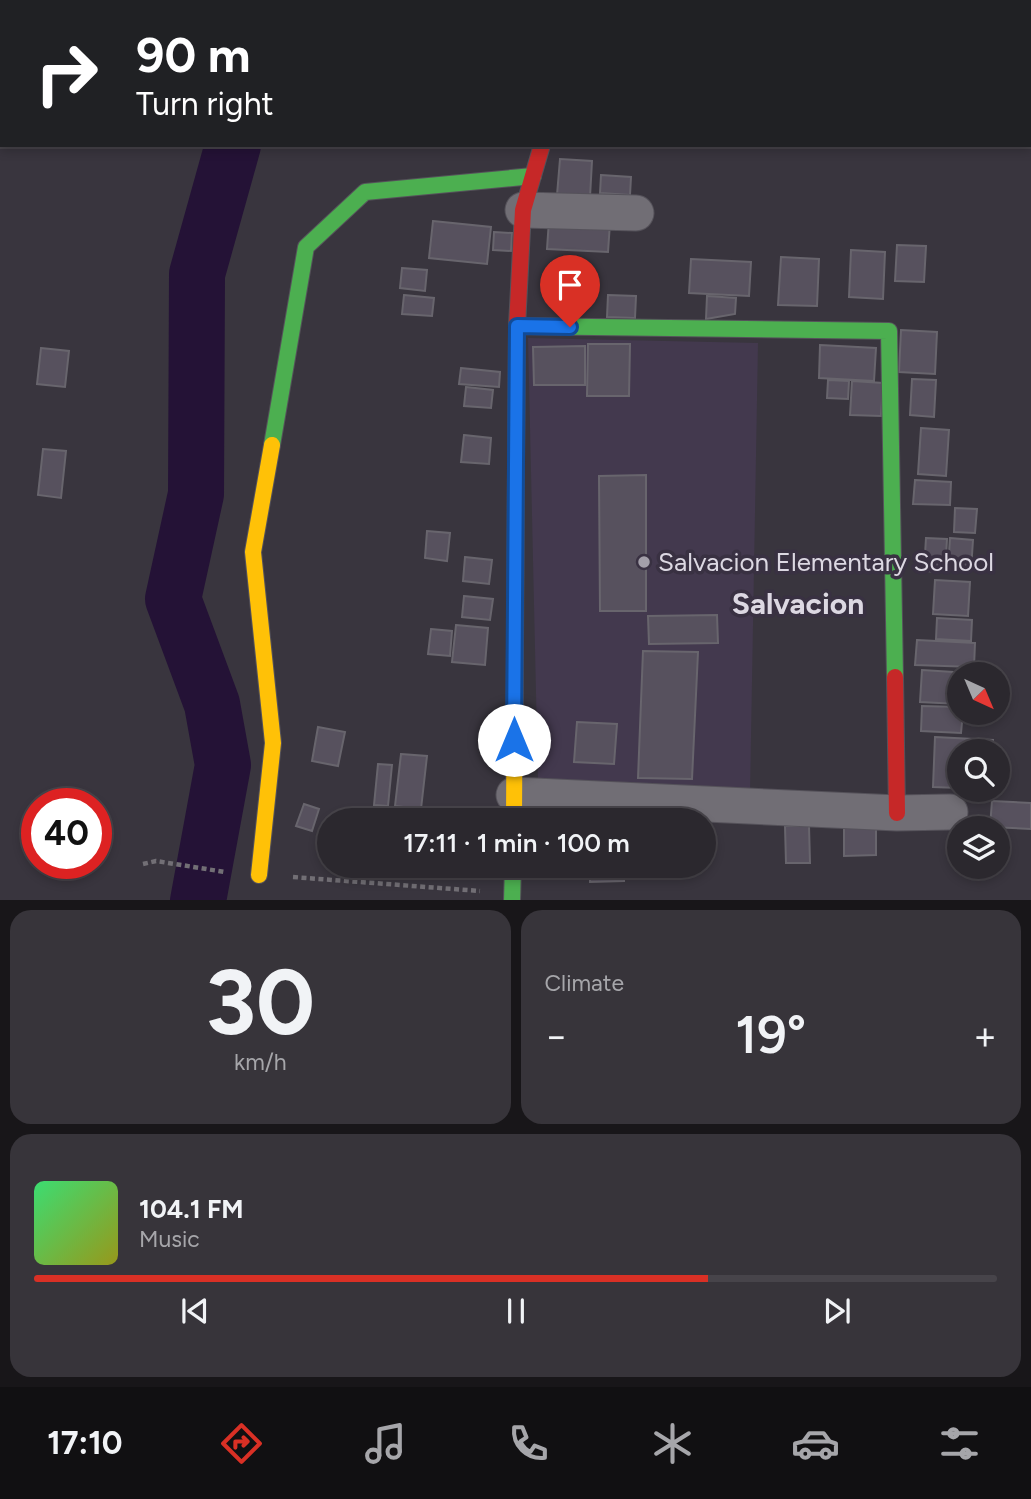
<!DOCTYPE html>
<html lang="en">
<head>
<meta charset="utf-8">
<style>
	body { margin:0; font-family:Figtree,sans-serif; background:#37343a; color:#f1f3f6; height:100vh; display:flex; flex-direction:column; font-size:26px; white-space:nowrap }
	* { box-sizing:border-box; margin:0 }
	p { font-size:23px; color:#a6a6aa }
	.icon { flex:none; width:38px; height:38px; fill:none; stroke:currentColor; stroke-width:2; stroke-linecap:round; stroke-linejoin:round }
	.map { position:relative; height:900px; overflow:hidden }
	.side { display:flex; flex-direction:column; gap:10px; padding:10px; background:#181619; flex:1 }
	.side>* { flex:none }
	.guide { position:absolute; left:0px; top:0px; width:1032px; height:147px; box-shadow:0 4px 10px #0003,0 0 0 2px #47444a; background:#202124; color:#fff; overflow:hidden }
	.needle { width:46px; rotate:136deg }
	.tools { position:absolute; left:947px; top:662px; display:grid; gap:14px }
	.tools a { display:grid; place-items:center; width:63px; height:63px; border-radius:50%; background:#2b282e; box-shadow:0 4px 10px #0003,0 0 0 2px #47444a; font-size:35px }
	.speed { position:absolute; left:21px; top:788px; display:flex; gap:14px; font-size:35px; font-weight:700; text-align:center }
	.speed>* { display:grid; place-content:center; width:91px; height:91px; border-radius:50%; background:#2b282e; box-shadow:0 4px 10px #0003,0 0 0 2px #47444a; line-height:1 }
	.speed .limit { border:10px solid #d22; background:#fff; color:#111 }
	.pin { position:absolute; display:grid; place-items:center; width:60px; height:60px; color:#fff; margin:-72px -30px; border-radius:50% 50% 50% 0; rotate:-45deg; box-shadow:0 0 7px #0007 }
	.pin .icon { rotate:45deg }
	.me { position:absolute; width:77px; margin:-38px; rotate:0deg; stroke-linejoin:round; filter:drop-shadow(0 0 5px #0008) }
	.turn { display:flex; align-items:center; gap:24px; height:147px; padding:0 21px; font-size:32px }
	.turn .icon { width:91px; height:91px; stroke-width:2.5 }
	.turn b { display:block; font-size:49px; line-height:60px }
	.big { font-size:52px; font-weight:600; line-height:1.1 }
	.side .widget { flex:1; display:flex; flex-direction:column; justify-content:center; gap:10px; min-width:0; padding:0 24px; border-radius:21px; background:#37343a }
	.side .dial { align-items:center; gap:0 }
	.dial b { font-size:91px; line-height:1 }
	.song { display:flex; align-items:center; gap:21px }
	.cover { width:84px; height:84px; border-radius:10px; background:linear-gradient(135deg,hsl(140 70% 55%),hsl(60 70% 35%)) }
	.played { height:7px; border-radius:4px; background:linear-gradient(90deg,#d93025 70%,#47444a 70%) }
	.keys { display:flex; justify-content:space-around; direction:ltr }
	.heat { display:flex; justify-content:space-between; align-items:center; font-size:38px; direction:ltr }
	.side .tiles { flex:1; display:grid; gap:10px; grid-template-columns:1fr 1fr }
	.widget:last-child { grid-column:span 2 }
	.trip { position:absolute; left:317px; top:808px; width:399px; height:70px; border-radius:35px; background:#2b282e; box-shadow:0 4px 10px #0003,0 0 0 2px #47444a; font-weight:600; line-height:70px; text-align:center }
	.dock { display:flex; height:112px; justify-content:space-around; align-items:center; background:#111012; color:#a6a6aa }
	.dock .icon { width:49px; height:49px }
	.dock .selected { color:#d93025 }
	.dock b { font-size:32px; color:#f1f3f6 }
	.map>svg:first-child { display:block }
</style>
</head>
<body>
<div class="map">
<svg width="1031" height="901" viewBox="0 0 1031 901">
	<rect width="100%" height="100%" fill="#39353e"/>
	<path fill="#43394e" d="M528,338L758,343L750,794L538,781Z"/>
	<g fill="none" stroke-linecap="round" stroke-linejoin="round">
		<path stroke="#241236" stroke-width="56" d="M269,2V0
			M198,901L223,765L212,704L173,599L196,494L197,274L233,145"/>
	</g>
	<path fill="#57515e" stroke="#68656d" stroke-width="2" d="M560,159L592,161L590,197L557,195Z
		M601,175L631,177L630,195L600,193Z
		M549,220L610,223L608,252L547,249Z
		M433,221L491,227L487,264L429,258Z
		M494,232L512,233L511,251L493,250Z
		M897,245L926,246L924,282L895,281Z
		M851,250L885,252L883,299L849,297Z
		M781,257L819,259L817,306L778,305Z
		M691,259L751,262L749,296L689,293Z
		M551,263L581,265L580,295L549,293Z
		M402,268L427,270L425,291L400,288Z
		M404,295L434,298L432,316L402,314Z
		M608,295L636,296L635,318L607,317Z
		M707,296L736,298L735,314L706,319Z
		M901,330L937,332L935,374L899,372Z
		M588,344H630L629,396H587Z
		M820,345L876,348L874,381L819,378Z
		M585,346V385H534L533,347Z
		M41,348L69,351L65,387L37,384Z
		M461,368L500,372L499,387L459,384Z
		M912,379L936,380L934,417L910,415Z
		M828,380L849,381L848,399L827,398Z
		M852,381L883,383L881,416L850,415Z
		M466,387L493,390L491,408L464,406Z
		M921,428L949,430L946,476L918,474Z
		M464,435L491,438L489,464L461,462Z
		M43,449L66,451L61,498L38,495Z
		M646,475V611H600L599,476Z
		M915,480L951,482L950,505L913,504Z
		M955,508L977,509L975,533L954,532Z
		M427,531L450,533L447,561L425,558Z
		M926,538L947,539L945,572L924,571Z
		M950,538L973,540L971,570L948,569Z
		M465,557L492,560L489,584L463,581Z
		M935,580L970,582L968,616L933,614Z
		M464,596L493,599L490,620L462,617Z
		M717,615L718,643L649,644L648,616Z
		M937,618L972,620L971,641L936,639Z
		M456,625L488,628L485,665L452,662Z
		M431,629L452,631L450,656L428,654Z
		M917,640L975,643L974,667L915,665Z
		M643,651L698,652L692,779L638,778Z
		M922,670L970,673L959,674V704L920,702Z
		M922,706L959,707V712H963L961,733L921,731Z
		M577,722L617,724L614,764L574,762Z
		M318,727L345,732L338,766L312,761Z
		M935,737L993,740L992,751H959V788L933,787Z
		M401,754L427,756L421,809L395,806Z
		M378,764L392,765L388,806L374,805Z
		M992,801L1031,803V829L990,827Z
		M304,804L319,809L312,831L296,826Z
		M446,809L488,813L487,821H445Z
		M561,812V821H532L533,813Z
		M876,824V855L844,856V825Z
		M785,826H809L810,863H786Z
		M590,866H624V881L590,882Z"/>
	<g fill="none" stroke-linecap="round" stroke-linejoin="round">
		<defs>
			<path id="street" d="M523,210L636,213
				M514,795L897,813L950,812"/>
			<path id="fast" d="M517,326L889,331L895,677
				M272,445L306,247L365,192L533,176
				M512,901L513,866"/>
			<path id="slow" d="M514,821L516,465
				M259,875L273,743L253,552L272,445"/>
			<path id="jam" d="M664,2L666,0
				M516,465L517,326L523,210L542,145
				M895,677L897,813"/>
		</defs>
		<use href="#street" stroke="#55525a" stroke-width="37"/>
		<use href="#fast" stroke="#55525a" stroke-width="18"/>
		<use href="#slow" stroke="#55525a" stroke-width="18"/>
		<use href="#jam" stroke="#55525a" stroke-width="18"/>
		<path stroke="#726f75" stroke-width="4.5" stroke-dasharray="5 3.5" stroke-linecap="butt" d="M143,864L156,861L225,872
			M293,877L480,891"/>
		<use href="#street" stroke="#716e75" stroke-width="35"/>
		<use href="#fast" stroke="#4caf50" stroke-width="16"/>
		<use href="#slow" stroke="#ffc107" stroke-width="16"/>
		<use href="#jam" stroke="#c62828" stroke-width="16"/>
	</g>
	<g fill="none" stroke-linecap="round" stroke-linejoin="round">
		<defs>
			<path id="route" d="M514,740L517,326L570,327"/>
		</defs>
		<use href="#route" stroke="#114b97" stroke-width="18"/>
		<use href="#route" stroke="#1a73e8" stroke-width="12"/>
	</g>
	<circle fill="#a39fa9" stroke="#393142" stroke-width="2.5" cx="644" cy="562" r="7"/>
	<g text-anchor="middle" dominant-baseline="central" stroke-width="7" stroke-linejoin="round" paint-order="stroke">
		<g font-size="26" fill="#dcd8e2" stroke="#393142" text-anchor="start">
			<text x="658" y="562">Salvacion Elementary School</text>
		</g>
		<g font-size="30" font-weight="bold" fill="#dcd8e2" stroke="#393142">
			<text x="798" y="603">Salvacion</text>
		</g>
	</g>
</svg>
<div class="tools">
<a><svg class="needle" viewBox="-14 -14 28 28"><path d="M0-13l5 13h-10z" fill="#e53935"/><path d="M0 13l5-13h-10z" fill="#a6a6aa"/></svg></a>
<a><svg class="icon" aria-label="search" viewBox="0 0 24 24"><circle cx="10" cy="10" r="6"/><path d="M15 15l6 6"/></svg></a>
<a><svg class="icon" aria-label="layers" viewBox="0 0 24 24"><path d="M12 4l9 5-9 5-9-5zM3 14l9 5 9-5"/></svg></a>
</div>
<div class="speed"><div class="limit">40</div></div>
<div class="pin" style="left:570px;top:327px;background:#d93025"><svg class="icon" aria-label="arrive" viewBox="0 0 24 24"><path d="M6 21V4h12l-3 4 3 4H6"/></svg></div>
<svg class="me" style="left:514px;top:740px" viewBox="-20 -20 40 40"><circle r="19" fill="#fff"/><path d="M0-13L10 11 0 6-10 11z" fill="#1a73e8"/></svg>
<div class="trip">17:11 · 1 min · 100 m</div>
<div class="guide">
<div class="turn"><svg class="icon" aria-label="right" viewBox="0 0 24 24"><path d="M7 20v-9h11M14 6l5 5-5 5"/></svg><div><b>90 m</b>Turn right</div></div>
</div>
</div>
<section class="side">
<div class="tiles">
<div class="widget dial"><b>30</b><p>km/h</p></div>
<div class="widget"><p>Climate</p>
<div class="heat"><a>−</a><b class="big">19°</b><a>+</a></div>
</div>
<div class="widget">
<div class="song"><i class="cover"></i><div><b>104.1 FM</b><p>Music</p></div></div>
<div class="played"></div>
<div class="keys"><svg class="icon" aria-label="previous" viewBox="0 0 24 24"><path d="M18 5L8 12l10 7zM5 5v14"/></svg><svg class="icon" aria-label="pause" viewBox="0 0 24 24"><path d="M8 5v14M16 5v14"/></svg><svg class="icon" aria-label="next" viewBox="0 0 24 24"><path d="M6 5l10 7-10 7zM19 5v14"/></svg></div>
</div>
</div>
</section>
<nav class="dock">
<b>17:10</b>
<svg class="icon selected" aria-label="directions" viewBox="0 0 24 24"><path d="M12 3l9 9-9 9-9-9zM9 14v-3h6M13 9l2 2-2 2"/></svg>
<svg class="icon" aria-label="music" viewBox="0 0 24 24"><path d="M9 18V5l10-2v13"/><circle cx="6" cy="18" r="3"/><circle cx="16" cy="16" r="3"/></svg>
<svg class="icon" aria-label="phone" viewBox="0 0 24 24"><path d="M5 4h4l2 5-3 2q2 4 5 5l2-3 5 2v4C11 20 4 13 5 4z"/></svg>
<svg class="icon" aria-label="climate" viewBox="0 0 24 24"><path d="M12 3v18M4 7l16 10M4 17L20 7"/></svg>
<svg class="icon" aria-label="car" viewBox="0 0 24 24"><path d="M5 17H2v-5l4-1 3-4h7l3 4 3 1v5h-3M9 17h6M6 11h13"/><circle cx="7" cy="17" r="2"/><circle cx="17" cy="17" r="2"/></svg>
<svg class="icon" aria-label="filters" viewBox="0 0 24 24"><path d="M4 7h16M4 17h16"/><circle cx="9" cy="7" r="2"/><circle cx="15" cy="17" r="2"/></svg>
</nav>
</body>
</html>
